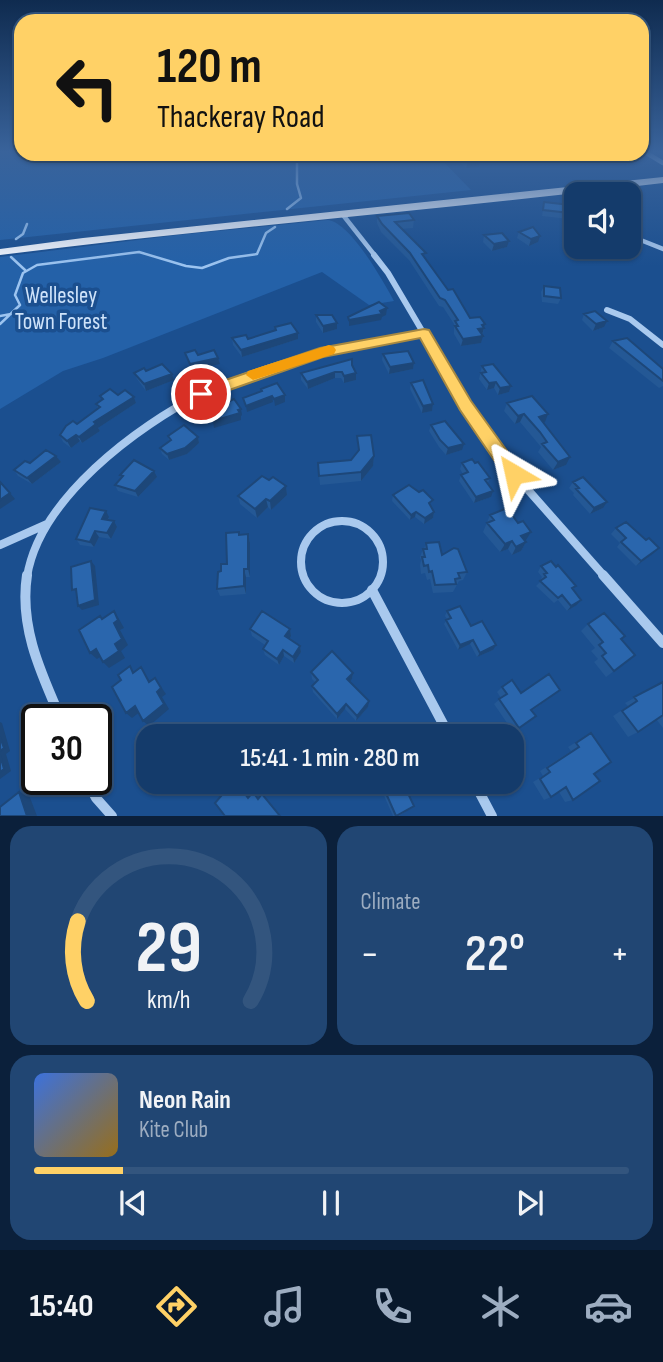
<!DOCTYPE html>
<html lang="en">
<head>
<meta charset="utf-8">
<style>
	body { margin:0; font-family:"Sofia Sans Condensed",sans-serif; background:#214673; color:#f1f3f6; height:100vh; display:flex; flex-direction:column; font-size:26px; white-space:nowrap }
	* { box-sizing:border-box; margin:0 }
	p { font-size:23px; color:#9dadc1 }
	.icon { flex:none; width:38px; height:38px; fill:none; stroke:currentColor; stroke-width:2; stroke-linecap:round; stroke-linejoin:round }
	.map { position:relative; height:816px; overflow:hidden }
	.sheet { display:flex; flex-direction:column; gap:10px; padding:10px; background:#0b203b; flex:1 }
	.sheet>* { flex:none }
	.hud { position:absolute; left:14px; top:14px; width:635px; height:147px; border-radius:21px; box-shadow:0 2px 5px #0004,0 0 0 2px #33557e; background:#ffd166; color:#111; overflow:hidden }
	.controls { position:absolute; left:564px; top:182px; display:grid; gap:14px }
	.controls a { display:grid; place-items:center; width:77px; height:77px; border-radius:14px; background:#143b6b; box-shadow:0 2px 5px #0004,0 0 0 2px #33557e; font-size:35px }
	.speed { position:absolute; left:21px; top:704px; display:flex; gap:14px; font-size:35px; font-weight:700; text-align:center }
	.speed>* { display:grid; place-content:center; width:91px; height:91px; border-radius:50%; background:#143b6b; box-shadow:0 2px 5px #0004,0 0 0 2px #33557e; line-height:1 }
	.speed .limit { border:4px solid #111; border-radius:10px; background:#fff; color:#111 }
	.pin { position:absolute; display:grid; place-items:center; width:60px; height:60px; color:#fff; margin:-30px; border:4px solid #fff; border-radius:50%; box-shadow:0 2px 7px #0007 }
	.me { position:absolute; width:77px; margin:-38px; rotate:324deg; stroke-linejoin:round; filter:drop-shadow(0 0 5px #0008) }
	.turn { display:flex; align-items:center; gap:24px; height:147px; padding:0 28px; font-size:32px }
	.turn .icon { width:91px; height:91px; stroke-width:2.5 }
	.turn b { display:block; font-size:49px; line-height:60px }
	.big { font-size:52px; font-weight:600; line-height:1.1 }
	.sheet .widget { flex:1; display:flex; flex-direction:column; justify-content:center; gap:10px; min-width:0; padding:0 24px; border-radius:21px; background:#214673 }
	.sheet .dial { align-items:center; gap:0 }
	.dial svg { height:182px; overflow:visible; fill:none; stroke:#33557e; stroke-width:7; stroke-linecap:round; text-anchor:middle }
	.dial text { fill:#f1f3f6; stroke:none }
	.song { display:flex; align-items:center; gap:21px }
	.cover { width:84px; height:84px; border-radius:10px; background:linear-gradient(135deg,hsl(220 70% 55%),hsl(40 70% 35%)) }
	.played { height:7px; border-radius:4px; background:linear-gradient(90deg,#ffd166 15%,#33557e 15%) }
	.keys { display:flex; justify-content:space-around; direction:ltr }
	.heat { display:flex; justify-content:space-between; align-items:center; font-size:38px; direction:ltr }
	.sheet .tiles { flex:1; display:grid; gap:10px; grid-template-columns:1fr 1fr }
	.widget:last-child { grid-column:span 2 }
	.trip { position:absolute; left:136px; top:724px; width:388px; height:70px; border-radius:21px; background:#143b6b; box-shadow:0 2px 5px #0004,0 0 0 2px #33557e; font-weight:600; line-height:70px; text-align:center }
	.tabs { display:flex; height:112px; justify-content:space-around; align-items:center; background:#08182b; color:#9dadc1 }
	.tabs .icon { width:49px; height:49px }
	.tabs .on { color:#ffd166 }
	.tabs b { font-size:32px; color:#f1f3f6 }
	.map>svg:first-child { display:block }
</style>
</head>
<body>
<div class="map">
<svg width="663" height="816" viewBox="0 0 663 816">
	<rect width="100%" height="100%" fill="#1b4f8f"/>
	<path fill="#2461a8" d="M0,152H21V154H436L471,190L0,240Z
		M328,220C351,223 383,281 394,301L369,305L322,272L103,358L63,371L0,409V257L178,235Z"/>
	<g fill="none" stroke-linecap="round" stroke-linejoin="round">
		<path stroke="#9cc4f0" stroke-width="2.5" d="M287,209L301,198L297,184V154
			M16,239L23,234L27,224
			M11,257L25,270
			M0,316L11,314
			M0,324L20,305L15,295L23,273L37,265L139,252L186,266L202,268L229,258L257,254L266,233L275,227"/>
		<path stroke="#a9c9ee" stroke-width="4.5" d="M645,152L663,163
			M440,156L449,154
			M343,215L376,257
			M628,235L663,249"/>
		<path stroke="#a9c9ee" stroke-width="6" d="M374,255L388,273L460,395
			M607,310L630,319L663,345
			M200,395C270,361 348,345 424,333"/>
		<path stroke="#a9c9ee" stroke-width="8" d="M459,393L514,474L605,577
			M301 562a41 41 0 1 1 82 0a41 41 0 1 1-82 0Z
			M0,545L47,524
			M27,577C39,499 137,426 203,393"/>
		<path stroke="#a9c9ee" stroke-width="10" d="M27,575C19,627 41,673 61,719
			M603,575L663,643
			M372,590L450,737
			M86,779L96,798L112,816
			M474,782L492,816"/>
		<path fill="#f8faff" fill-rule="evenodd" d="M663,177V183C442,210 221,227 0,255V249L83,238Z"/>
	</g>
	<path fill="#245895" d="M459,155L479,167L466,168L458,161Z
		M544,202L571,213L569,219L542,216Z
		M377,216L414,220L413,228L401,229L425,259L470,318L485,324L481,343L461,346L454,334V324L443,307L439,306L409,260L381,232L377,223Z
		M519,232L538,242L529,246L517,238Z
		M484,235L509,241L507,247L492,251L483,242Z
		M544,286L561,298L558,304L542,302L541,292Z
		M584,314L604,327L593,331L582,320Z
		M316,315L337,323V329L323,333L316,322Z
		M275,327L298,339L242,357L233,345L232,338L248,339L275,330Z
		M613,341L663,369V386L659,388L609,348Z
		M383,354L414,363L413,369L389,374L382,360Z
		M352,365L356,380L344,383L341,378H335L308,389L301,380V373Z
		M482,366L511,386L509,392L498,395L494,388L487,390L479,379Z
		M134,373L172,374L174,380L146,391L137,379Z
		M411,383L433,404L432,411L422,413L410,389Z
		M118,395L134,397L136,403L98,428L100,431L82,443L80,441L71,448L63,442L60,435L98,409L96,404L102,400L100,396Z
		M507,403L548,414L543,423L566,465L553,470L538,452L541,447L536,441L520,422L515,424L504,411Z
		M431,425L462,450L446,455L439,447L429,431Z
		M168,436L198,437L199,443L187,454L169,460L162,454L160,448L169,441Z
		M357,436L374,456L373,466L361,481L320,485L318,463L351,460L358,452Z
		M56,456L61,462L32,484L18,476L14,470L30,463Z
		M462,463H475L490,478L488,483L491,497L474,503L459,481L461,475L463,474L460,469Z
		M120,475L157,477L138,497L118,491L115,485L121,478Z
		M269,480L286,486L287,495L271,510L268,507L257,518L240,504L238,496Z
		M573,482L603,508L590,514L573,495L574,493L569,488Z
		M393,495L431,506L434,512L433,518L424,524L415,517L410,520L392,501Z
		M490,515L526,540L525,541L526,542L521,551L512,555L508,549L500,552L483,532Z
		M109,517L108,520L117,527L111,539L99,537L94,547L80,545L76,539Z
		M616,528L646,540L659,548L654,553L636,566L617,547L620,543L611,534Z
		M248,534L250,543V577H246V594L220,596L217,589L221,571L227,564L240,535Z
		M426,543L467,572L463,580L459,581L453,592L433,593L430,579L427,580L425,573L421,574L420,565L421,560L420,557L423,549H424Z
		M541,566L573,590L581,600L577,605L567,611L558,600L554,603L536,586L541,581L540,580L542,577L538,572Z
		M447,611L471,626L493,650L477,657L470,644L458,650L444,624L447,619L445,616Z
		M588,624L621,640L635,655L606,677L594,662L598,659L591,651L595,648L581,631Z
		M250,629H290L291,636L289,638L300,646L301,652L294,663L284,656L279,665L265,655L263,649L265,645L252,636Z
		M311,672L353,673L352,679L350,681L368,707L356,721L345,709L337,719L313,692L312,686L316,683L312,679Z
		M663,682V728L656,719L638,732L628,737L613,716L628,706L625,703Z
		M502,687L521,693L560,690L532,711L536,716L514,733L494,704L501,698L497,692Z
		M591,733L594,774L573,800L565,802L559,792L551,797L544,800L533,782L543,776L540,771L571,751L568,747Z
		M378,782H409L405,786L414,806L399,816H393Z"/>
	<path fill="#1d4779" d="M480,161L479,167L466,168L468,163Z
		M540,236L538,242L529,246L531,239Z
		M509,241L507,247L492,251L494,244Z
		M387,308L386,315L382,317L381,320L349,326V320L380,311Z
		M607,321L604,327L593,331L596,324Z
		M337,323V329L323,333V326Z
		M485,324L482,335L478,329L482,325Z
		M298,333V339L242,357L241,350Z
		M483,336L481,343L461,346L463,339Z
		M218,358L220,364L191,370L190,364Z
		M414,363L413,369L389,374L390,367Z
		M335,372V378L308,389L307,382Z
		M356,373V380L344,383V376Z
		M172,374L174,380L146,391L144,384Z
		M496,382L494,388L487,390L489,383Z
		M511,386L509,392L498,395L500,388Z
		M285,395V402L275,406L274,399Z
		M272,396L273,402L247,412L246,406Z
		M134,397L136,403L98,428L100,431L82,443L79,437L94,422Z
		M433,404L432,411L422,413L423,406Z
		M241,409L242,415L241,416V420L214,428L213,421Z
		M524,414L520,422L515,424L518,416Z
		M548,414L545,422L536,426L539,417Z
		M76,435L80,441L71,448L67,441Z
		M198,437L199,443L187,454L169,460L167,454Z
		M464,444L462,450L446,455L448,448Z
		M56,456L61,462L32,484L27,478Z
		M374,456L373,466L361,481V472Z
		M570,457L566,465L553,470L558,462Z
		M154,471L157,477L138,497L135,491Z
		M286,486L287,495L271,510L270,501Z
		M493,491L491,497L474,503L476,497Z
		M10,493L15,499L0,509V500Z
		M266,499L268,507L257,518L255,509Z
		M607,502L603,508L590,514L594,508Z
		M106,511L109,517L105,525L102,519Z
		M416,512L415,517L410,520L411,515Z
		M434,512L433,518L424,524L425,518Z
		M114,521L117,527L111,539L107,533Z
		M95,531L99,537L94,547L90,542Z
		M531,532L526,540L516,545L521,536Z
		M248,534L250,543V577L248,569Z
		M512,541L508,549L500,552L505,544Z
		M526,542L521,551L512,555L516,547Z
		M659,548L654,553L636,566L641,561Z
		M91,561L95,566L99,605L82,610L78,606Z
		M244,569L246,577V594L244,586Z
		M581,600L577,605L567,611L571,606Z
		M114,611L119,619L124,628L120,630L128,645L121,651L125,658L109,668L103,662L115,644Z
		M290,629L291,636L287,643L285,636Z
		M473,640L470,644L458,650L460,645Z
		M496,645L493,650L477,657L480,653Z
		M300,646L301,652L294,663L293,657Z
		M96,649L103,655L97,659L90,653Z
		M283,650L284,656L279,665L277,659Z
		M353,673L352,679L347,685V679Z
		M155,678L166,694L162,697L169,709L149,726L143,721L157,692Z
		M369,701L368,707L356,721L357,716Z
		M346,704L345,709L337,719V714Z
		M135,706L141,711L132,718L126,713Z
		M0,722L2,723L10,751L6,754L11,771L0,779Z
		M195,782H202L199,787L194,783Z
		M19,792L29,795L37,816H27Z"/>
	<path fill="#2a66ad" stroke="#1d4779" stroke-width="2" d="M473,154L480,161L468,163L459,155Z
		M544,202L570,205L571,213L543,210Z
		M409,213L414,220L395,222L426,253L422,254L448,290L453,289L470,318L480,317L485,324L482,325L484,328L478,329L483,336L463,339L455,326H458L455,321L458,320L445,300L440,298L410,253L382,224L377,216Z
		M533,227L540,236L531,239L519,232Z
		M502,233L509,241L494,244L484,235Z
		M544,286L560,288L561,298L544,296Z
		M379,302L387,308L380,311L382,314L349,320L348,317Z
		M595,311L607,321L596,324L584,314Z
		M316,315H332L337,323L323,326Z
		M291,323L298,333L241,350L232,338L246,335L248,339L276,330L275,327Z
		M627,338L663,369V381L613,341Z
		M195,350L198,355L214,350L218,358L190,364L185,353Z
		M408,351L414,363L390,367L383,354Z
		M352,359V365L356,373L344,376L342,372H335L307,382L301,373Z
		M162,364L172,374L144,384L134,373L144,368L146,371Z
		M493,364L511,386L500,388L496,382L489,383L481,373L486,372L482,366Z
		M423,380L433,404L423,406L411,383Z
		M277,383L285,395L274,399L272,396L246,406L243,398L262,391L261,389Z
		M110,389L118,395L125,390L134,397L94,422L96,424L79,437L76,435L67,441L60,435L66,426L73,421L77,424L100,407L96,404L103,399L100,396Z
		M532,396L548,414L539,417L570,457L558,462L542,444L547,442L540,432L524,414L518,416L507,403Z
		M234,399L241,409L238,410L240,413L213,421L208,414L218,410L216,407Z
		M445,421L464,444L448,448L440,440L431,425Z
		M184,425L198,437L185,448L167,454L160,448L171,440L168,436Z
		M371,435L374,456L361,472L319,476L318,463L351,460L359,450L357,436Z
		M46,450L56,456L27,478L14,470L25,461L30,463Z
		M472,459L475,463L478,462L490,478L485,480L493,491L476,497L461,475L468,472L462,463Z
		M134,460L154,471L135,491L115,485L123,476L120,475Z
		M262,476L269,480L273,477L286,486L270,501L266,499L255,509L238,496Z
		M583,477L607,502L594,508L576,489L579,488L573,482Z
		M0,482L10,493L0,500Z
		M409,485L419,492L423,490L433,500L429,503L434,512L425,518L416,512L411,515L393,495Z
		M90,508L106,511L102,519L114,521L107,533L95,531L90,542L76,539Z
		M507,508L518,523L523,521L531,532L521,536L526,542L516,547L512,541L505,544L487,523L494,520L490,515Z
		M626,522L646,540L649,538L659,548L641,561L621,542L626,538L616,528Z
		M239,532V535L248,534V569H244V586L217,589L218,572L221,571V564H227L226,533Z
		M439,542L442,555L454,548L458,549L467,572L458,573L460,578L455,579L456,584L435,585L432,571L429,572L428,565L424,566L422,557H425L423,549H427L426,543Z
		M91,561L95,600L78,606L76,589L72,590L71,567Z
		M551,561L556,567L558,565L576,586L572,588L581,600L571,606L562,595L558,598L540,581L546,577L544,574L547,573L541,566Z
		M460,606L471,626L482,621L496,645L480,653L473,640L460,645L446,620L451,618L447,611Z
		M114,611L118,620L114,623L122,639L115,644L119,651L103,662L96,649L90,653L79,630L100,616L102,619Z
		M262,611L290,629L285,636L300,646L293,657L283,650L277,659L263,649L268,641L250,629Z
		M604,613L625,636L621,639L635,655L614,671L602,656L606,653L599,645L603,642L588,624Z
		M332,651L353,673L347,679L369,701L357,716L346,704L337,714L312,686L318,680L311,672Z
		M130,666L133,673L141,667L149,682L155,678L161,688L157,692L164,704L143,721L135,706L126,713L112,687L121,680L118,675Z
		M549,674L560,690L531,710L536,716L519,728L499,699L507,694L502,687L512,680L521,693Z
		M663,682V715L638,732L622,711L637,701L634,697Z
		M166,727L175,737H157Z
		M591,733L611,762L594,774L600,781L573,800L566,787L551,797L540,779L550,772L547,768L579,747L576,743Z
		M0,737L4,748L0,751Z
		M0,755L4,769L0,772Z
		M233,782H236L248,798L253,792L258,799L262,794L280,816H225L215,803Z
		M381,782H408L404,785L414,806L396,816Z
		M19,792L27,816H0V807Z"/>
	<linearGradient id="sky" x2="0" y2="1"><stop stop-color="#0f2b4f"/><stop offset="0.57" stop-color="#39639b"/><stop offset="1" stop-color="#39639b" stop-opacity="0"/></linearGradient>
	<rect width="663" height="266" fill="url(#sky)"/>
	<path fill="#ffd166" stroke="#a68842" stroke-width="2" d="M424,329L429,330L471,401L520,469L522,474L520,479L514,481L507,479L460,410L420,338L323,357L201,400L194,394L196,390L320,348Z"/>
	<path fill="#f59e0b" d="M329,345L334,347L336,350L334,354L253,380L246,375L248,371Z"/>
	<g text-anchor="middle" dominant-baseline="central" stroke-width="7" stroke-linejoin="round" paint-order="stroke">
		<g font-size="23" fill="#cfe3fa" stroke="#1b4f8f">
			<text x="61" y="296">Wellesley<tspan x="61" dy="26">Town Forest</tspan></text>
		</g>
	</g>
</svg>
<div class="controls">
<a><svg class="icon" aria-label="sound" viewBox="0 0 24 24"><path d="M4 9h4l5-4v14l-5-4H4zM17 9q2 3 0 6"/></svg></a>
</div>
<div class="speed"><div class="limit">30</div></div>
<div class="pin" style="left:201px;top:394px;background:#d93025"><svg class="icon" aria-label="arrive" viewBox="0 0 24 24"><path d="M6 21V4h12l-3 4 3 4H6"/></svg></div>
<svg class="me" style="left:514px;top:474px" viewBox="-20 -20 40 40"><path d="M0-17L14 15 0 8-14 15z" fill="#ffd166" stroke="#fff" stroke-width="4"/></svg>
<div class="trip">15:41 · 1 min · 280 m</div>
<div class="hud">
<div class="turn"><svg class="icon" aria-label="left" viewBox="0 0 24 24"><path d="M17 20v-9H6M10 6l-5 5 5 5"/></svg><div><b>120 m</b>Thackeray Road</div></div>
</div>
</div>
<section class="sheet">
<div class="tiles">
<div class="widget dial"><svg viewBox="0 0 100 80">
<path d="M14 69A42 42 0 1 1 86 69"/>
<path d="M14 69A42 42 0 0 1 10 34" stroke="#ffd166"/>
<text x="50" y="56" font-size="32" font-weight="700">29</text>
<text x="50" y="72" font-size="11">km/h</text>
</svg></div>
<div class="widget"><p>Climate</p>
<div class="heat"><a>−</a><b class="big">22°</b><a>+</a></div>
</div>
<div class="widget">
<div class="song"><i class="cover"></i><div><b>Neon Rain</b><p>Kite Club</p></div></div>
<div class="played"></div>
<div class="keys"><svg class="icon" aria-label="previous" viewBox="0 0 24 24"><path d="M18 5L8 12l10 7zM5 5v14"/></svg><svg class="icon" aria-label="pause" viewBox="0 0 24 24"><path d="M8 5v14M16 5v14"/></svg><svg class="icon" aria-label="next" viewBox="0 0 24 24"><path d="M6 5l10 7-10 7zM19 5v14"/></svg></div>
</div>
</div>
</section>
<nav class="tabs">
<b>15:40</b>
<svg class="icon on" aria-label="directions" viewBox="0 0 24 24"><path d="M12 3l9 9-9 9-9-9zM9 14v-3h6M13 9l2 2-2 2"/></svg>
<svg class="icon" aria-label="music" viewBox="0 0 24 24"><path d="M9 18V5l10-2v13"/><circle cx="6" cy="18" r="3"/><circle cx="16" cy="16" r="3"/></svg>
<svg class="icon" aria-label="phone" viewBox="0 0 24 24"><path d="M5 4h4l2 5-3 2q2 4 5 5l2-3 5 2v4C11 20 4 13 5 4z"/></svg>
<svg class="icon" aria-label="climate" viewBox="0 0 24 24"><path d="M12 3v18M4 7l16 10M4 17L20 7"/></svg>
<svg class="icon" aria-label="car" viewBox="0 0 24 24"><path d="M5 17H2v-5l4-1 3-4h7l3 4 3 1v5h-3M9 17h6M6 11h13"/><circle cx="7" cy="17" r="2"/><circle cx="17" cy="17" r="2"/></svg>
</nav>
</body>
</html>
